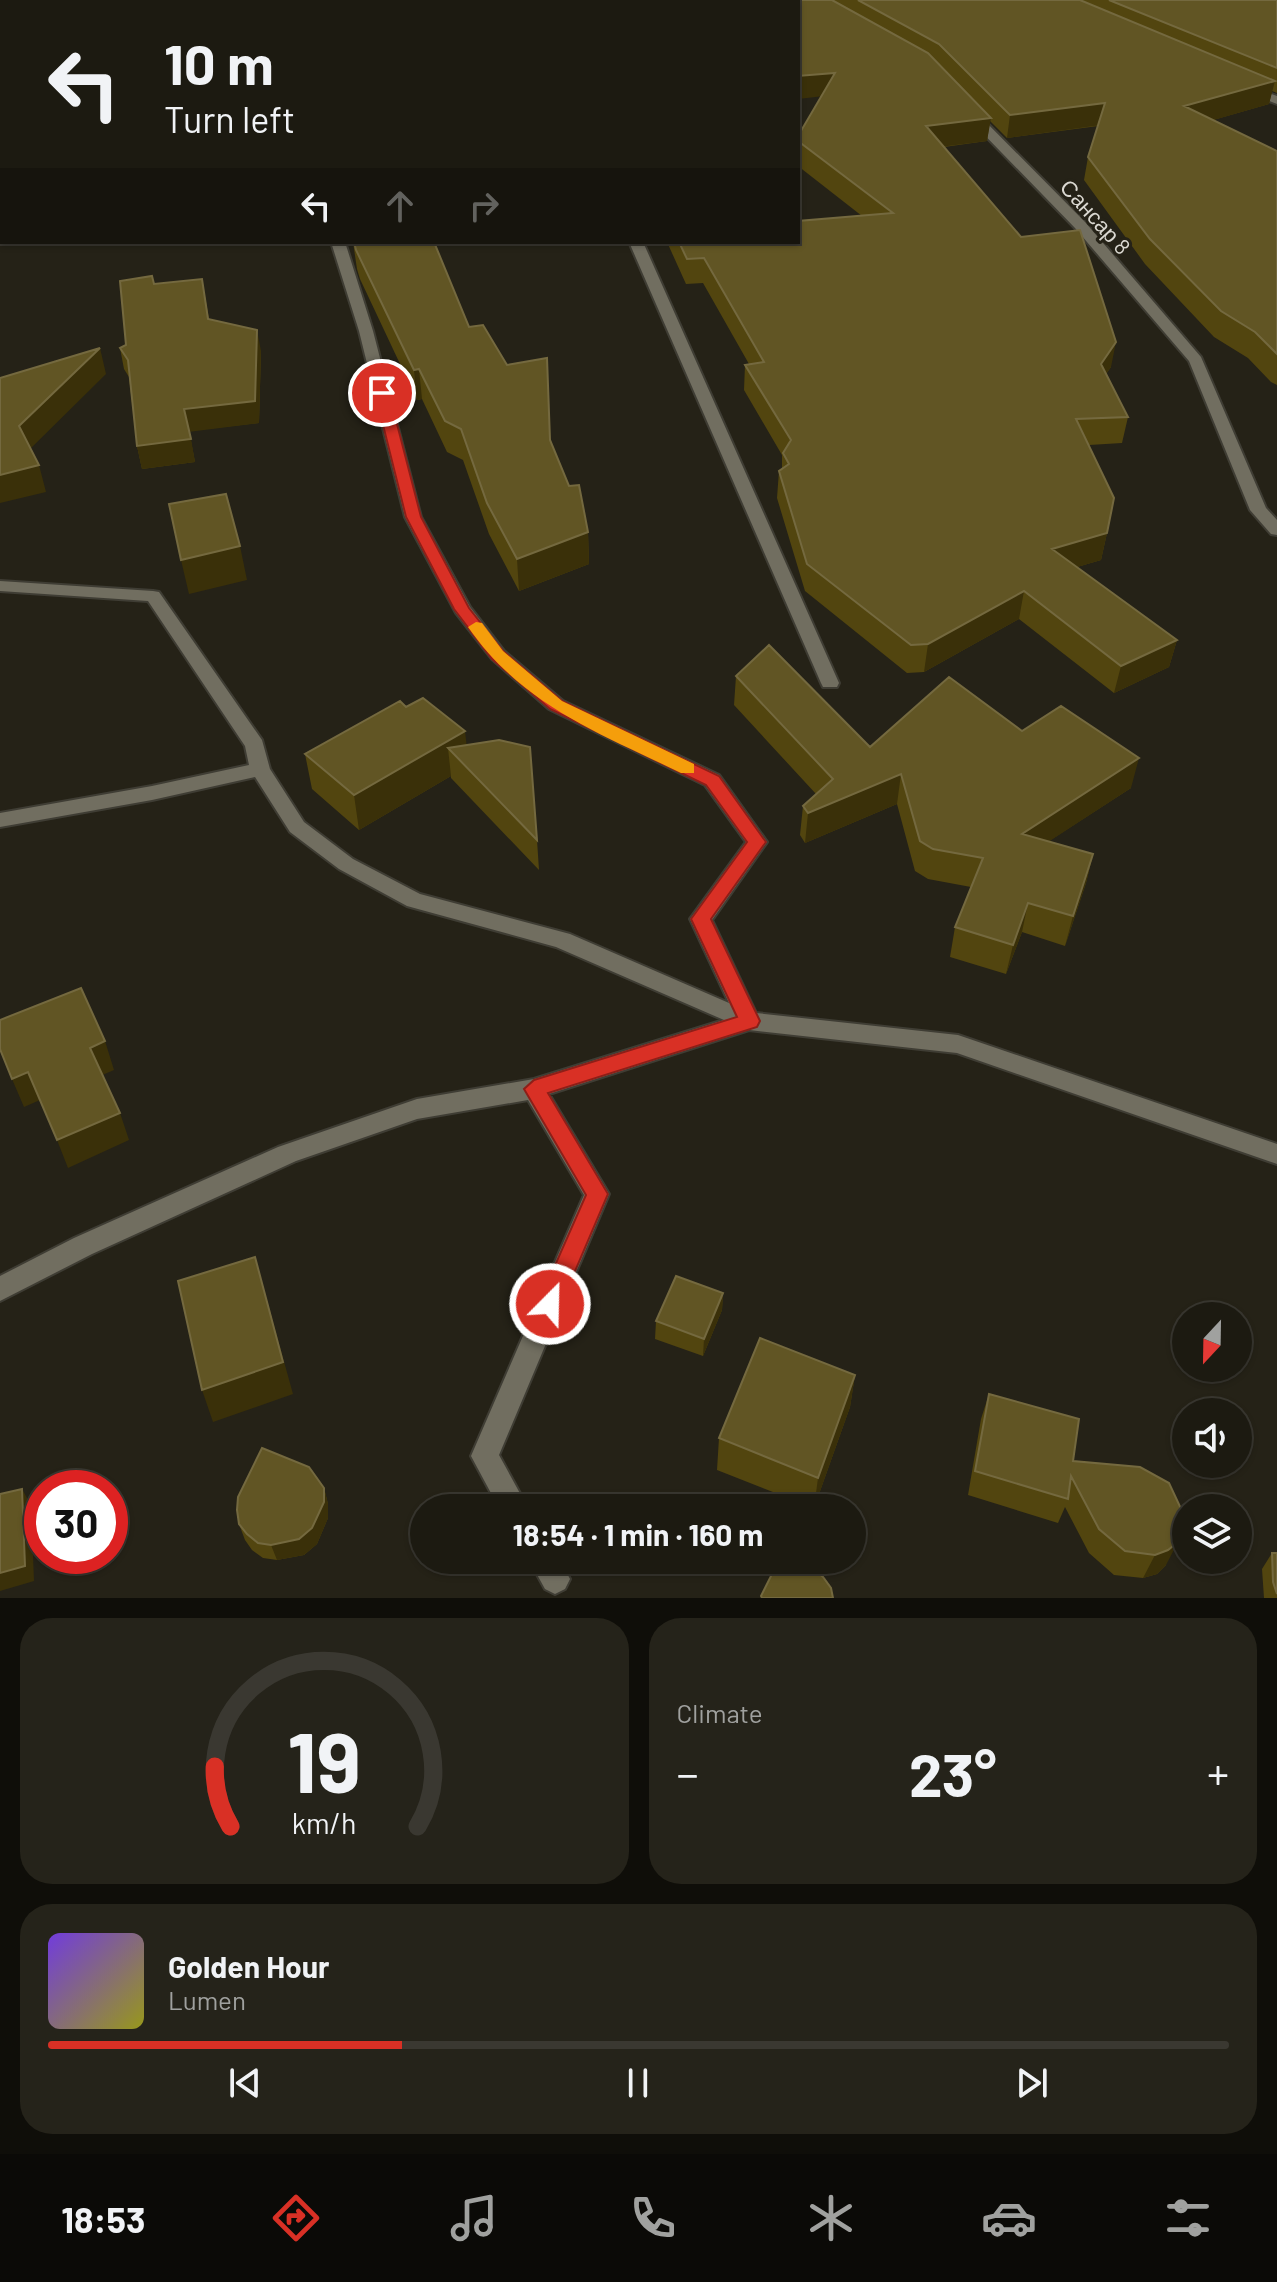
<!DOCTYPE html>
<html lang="en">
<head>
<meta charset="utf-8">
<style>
	body { margin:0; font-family:Barlow,sans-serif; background:#25231a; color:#f1f3f6; height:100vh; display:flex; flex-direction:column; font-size:30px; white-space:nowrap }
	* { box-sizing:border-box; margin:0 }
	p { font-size:26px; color:#a0a19f }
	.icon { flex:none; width:44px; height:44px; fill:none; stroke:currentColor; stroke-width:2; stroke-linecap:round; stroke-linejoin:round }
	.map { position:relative; height:1598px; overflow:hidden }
	.side { display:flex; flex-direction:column; gap:20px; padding:20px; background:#0f0e09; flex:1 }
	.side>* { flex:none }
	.hud { position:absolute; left:0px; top:0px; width:800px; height:244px; box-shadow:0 2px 6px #0004,0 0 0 2px #3a3831; background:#1c1a11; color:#f1f3f6; overflow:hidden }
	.needle { width:52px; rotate:202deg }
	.controls { position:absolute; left:1172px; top:1302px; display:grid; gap:16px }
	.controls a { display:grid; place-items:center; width:80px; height:80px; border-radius:50%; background:#1c1a11; box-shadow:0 2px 6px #0004,0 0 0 2px #3a3831; font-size:40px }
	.speed { position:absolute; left:24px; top:1470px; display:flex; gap:16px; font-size:40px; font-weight:700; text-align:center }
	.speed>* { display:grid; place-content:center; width:104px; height:104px; border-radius:50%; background:#1c1a11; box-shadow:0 2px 6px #0004,0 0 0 2px #3a3831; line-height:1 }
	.speed .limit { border:12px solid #d22; background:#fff; color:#111 }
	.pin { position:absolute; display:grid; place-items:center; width:68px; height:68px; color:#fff; margin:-34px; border:4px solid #fff; border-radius:50%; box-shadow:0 2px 8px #0007 }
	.me { position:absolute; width:88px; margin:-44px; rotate:23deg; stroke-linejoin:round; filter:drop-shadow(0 0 6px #0008) }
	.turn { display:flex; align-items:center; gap:28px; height:168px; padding:0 32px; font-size:36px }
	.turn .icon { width:104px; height:104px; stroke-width:2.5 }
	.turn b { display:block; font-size:56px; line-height:68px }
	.lanes { display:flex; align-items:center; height:76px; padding:0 32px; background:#0003; justify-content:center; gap:40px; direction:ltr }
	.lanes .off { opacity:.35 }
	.big { font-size:60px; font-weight:700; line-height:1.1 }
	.side .card { flex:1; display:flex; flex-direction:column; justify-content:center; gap:12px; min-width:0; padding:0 28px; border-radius:32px; background:#25231a }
	.side .dial { align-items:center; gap:0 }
	.dial svg { height:208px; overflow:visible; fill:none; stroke:#3a3831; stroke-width:7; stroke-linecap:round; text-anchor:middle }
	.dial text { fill:#f1f3f6; stroke:none }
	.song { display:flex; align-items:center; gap:24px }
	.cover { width:96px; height:96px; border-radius:12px; background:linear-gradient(135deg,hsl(260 70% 55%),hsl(60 70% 35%)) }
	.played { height:8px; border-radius:4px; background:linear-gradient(90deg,#d93025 30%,#3a3831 30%) }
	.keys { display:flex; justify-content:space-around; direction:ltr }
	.heat { display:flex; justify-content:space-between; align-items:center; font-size:44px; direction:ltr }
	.side .tiles { flex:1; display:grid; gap:20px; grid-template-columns:1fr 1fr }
	.card:last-child { grid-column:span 2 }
	.trip { position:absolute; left:410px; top:1494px; width:456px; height:80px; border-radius:40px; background:#1c1a11; box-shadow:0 2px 6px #0004,0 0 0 2px #3a3831; font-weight:700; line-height:80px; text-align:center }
	.dock { display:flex; height:128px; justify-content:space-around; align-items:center; background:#0b0a07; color:#a0a19f }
	.dock .icon { width:56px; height:56px }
	.dock .selected { color:#d93025 }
	.dock b { font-size:36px; color:#f1f3f6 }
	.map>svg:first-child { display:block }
</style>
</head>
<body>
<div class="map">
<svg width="1277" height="1598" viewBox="0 0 1277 1598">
	<rect width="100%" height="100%" fill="#252217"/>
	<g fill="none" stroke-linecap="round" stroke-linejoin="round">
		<defs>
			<path id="minor" d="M1246,85L1277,96V104L1242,90L1240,88Z
				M967,111H975L1085,222L1201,357L1266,508L1277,520V535L1271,534L1250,510L1189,361L1075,228L967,117Z
				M2,148V156L0,157V149Z
				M331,242H345L373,331L421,517L470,607L504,651L563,701L719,775L767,842L712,920L756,1013L958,1035L1277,1144V1164L957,1053L749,1030L549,1094L609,1194L499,1455L528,1508H499L471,1456L584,1195L528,1100L417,1119L296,1161L92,1254L0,1301V1276L74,1238L278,1147L417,1099L534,1079L724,1020L556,947L407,906L339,869L290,832L255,777L152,800L0,827V813L152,786L249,765L245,746L148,601L0,591V581L153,591L159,592L262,740L270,769L304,822L353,859L420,894L570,934L729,1003L690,919L746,842L705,785L549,709L492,659L456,613L405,517L359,331Z
				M629,242H643L839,683L837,687H823L821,683Z
				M529,1560H560L570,1579L565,1589L555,1594L545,1589Z"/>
		</defs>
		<use href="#minor" stroke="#3f3d34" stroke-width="4"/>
		<use href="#minor" fill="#716e60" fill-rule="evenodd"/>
	</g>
	<path fill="#52450f" d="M592,0H1277V93L1272,91L1269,104L1213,120L1277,151V385L1271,382L1248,358L1214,337L1145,264L1084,180L1088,157L1098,126L1007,138L990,121L987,141L944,147L1111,367L1106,374L1128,417L1122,443L1089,445L1107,533L1101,560L1077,567L1177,640L1169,667L1114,693L1019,619L924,672L907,673L805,591L777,498L779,471L782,469V455L744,390L745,365L749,364L703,283L686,284L667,242H798L862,216L798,166V136L821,97L798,2H592Z
		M353,242L469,327L550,441L588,532L589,564L519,591L489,534L463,460L447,452L422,399L417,400L360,279L357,269Z
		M202,279L209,319L261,351L259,423L189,431L195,462L142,469L137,446L129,377L124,369L120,348L126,345L154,284Z
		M736,676L870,747L1022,731L1131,788L1049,841L1093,854L1086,883L1065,946L1022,932L1006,974L950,957L955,927L971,887L928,879L915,871L897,804L805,843L800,835L803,806L816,794L734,705Z
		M406,707L467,745L537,840L539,870L451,778V776L359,830L312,789L305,754Z
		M723,1293L722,1310L703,1356L655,1339L656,1321Z
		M855,1375L850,1407L814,1508L717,1470L719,1438Z
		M989,1394L1073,1461L1166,1565L1157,1574L1143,1578L1114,1575L1089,1553L1065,1507L1058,1523L968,1495L981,1419Z
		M324,1488L328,1504V1518L317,1544L304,1555L277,1560L263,1558L252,1550L245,1540L239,1524Z
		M1272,1553H1277V1598H1264L1262,1569Z"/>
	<path fill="#3a3009" d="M0,0H73L63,2H2V14H0Z
		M835,73L833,95L798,99V76Z
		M1275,81L1269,104L1179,130L1184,106Z
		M1105,103L1101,125L1007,138L1010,115Z
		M991,118L987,141L924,149L926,126Z
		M257,330L261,351L259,423L188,432L184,409Z
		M1116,342L1111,367L1095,390L1101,364Z
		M100,348L106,374L26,453L19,426Z
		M419,369L422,399L417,400L414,370Z
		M191,439L195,462L142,469L137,446Z
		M39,465L46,492L0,503V475Z
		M588,532L589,564L519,591L517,559Z
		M1107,533L1101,560L1047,576L1052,549Z
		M240,546L247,580L189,594L181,560Z
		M1024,591L1019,619L924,672L928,644Z
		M1177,640L1169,667L1114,693L1121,666Z
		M465,731L469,766L448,748L451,776L359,830L354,795Z
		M1139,758L1131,788L1016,863L1022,834Z
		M901,774L897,804L805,843L808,813Z
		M1093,854L1086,883L1065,946L1073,916Z
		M1028,903L1022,932L1006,974L1013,945Z
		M105,1041L114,1070L100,1076L90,1048Z
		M28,1072L40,1100L24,1107L12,1079Z
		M120,1113L129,1140L68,1168L57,1140Z
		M255,1257L293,1394L213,1422L202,1390Z
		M723,1293L722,1310L703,1356L704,1339Z
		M855,1375L850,1407L814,1508L818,1478Z
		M324,1488L328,1504V1518L317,1544L304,1555L277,1560L271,1545Z
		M22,1489L31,1505L34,1581L0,1591V1573Z
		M1178,1542L1166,1565L1157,1574L1143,1578L1155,1555Z"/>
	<path fill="#615524" stroke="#74693f" stroke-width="2" d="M595,0H832L928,53L991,118L926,126L1021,237L1080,230L1116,342L1101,364L1128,417L1076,419L1114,498L1107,533L1052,549L1177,640L1121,666L1024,591L928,644L911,645L807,564L779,471L789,464L783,453L791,440L745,365L764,362L704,258L687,259L679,242H798V221L893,213L798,141V136L835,73L798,76V2H596Z
		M858,0H1080L1275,81L1184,106L1277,151V354L1255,332L1221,311L1150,239L1088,157L1105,103L1010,115L939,44Z
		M1109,0H1277V68Z
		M354,242H434L469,327L483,325L507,365L547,358L550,440L569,486L579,485L588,532L517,559L487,503L461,429L445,421L419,369L414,370L356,250Z
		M152,276L154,284L202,279L208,319L257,330L255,401L184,409L191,439L137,446L128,360L120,348L126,345L120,281Z
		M100,348L19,426L39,465L0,475V378Z
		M226,494L240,546L181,560L169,504Z
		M769,645L870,747L949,677L1022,731L1061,706L1139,758L1022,834L1093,854L1073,916L1028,903L1013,945L955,927L983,858L933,849L920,841L901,774L808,813L803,806L833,779L736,676Z
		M423,698L465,731L354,795L305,754L400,701L406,707Z
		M499,740L530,747L537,840L448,748Z
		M81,988L105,1041L90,1048L120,1113L57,1140L28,1072L12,1079L0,1049V1020Z
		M255,1257L283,1362L202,1390L178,1281Z
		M676,1276L723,1293L704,1339L656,1321Z
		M760,1338L855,1375L818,1478L719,1438Z
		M989,1394L1079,1419L1073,1461L1140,1467L1169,1483L1183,1513L1184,1528L1178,1542L1168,1550L1155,1555L1125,1551L1099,1529L1071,1476L1068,1499L975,1471Z
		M262,1448L309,1467L324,1488V1502L312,1528L299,1539L271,1545L258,1543L247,1534L239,1524L237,1510L238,1497Z
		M22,1489L25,1566L0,1573V1494Z
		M1272,1553H1277V1594L1273,1582Z
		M792,1560H803L823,1577L831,1588L833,1598H762L761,1596L773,1572Z"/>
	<path fill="#d93025" stroke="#8d1f18" stroke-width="2" d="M382,389L389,393L421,517L469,608L503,651L562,701L719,776L766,842L711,919L760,1021L757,1027L548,1093L608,1194L558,1311L550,1314L542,1311L538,1304L586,1195L524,1089L534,1080L737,1017L691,919L747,842L706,785L550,709L492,659L454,609L406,517L375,393Z"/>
	<path fill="#f59e0b" d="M476,622L482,623L503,651L562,701L694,764V773H681C599,733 522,705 468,627Z"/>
	<g text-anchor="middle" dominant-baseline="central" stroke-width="6" stroke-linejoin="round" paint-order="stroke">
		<g font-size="22" fill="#dad8d1" stroke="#252217">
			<text transform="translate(1096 216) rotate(48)">Сансар 8</text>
		</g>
	</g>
</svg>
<div class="controls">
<a><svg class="needle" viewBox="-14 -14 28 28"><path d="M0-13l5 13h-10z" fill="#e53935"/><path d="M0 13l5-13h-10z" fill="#a0a19f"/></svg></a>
<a><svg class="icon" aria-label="sound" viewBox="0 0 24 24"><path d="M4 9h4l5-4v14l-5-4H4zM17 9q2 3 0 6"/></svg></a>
<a><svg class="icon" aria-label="layers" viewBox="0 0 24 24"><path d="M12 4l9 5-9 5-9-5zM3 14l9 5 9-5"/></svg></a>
</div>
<div class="speed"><div class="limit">30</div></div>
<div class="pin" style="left:382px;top:393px;background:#d93025"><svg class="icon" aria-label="arrive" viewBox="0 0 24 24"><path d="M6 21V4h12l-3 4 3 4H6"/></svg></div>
<svg class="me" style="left:550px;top:1304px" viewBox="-20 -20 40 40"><circle r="17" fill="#d93025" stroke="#fff" stroke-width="3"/><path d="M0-11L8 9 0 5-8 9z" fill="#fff"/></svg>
<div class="trip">18:54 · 1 min · 160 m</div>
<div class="hud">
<div class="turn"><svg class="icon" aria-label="left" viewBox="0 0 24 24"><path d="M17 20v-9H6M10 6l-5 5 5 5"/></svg><div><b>10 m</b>Turn left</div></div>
<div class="lanes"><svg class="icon" aria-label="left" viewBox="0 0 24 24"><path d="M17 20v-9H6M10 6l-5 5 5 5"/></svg><svg class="icon off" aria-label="ahead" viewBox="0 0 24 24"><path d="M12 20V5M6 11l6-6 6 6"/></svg><svg class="icon off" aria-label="right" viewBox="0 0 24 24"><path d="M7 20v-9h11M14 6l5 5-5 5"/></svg></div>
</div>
</div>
<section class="side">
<div class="tiles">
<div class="card dial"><svg viewBox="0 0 100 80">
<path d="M14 69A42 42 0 1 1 86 69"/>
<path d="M14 69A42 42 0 0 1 8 46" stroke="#d93025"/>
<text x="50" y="56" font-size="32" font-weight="700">19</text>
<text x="50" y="72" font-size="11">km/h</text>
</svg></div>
<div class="card"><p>Climate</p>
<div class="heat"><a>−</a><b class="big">23°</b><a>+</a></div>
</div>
<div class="card">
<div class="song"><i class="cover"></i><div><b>Golden Hour</b><p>Lumen</p></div></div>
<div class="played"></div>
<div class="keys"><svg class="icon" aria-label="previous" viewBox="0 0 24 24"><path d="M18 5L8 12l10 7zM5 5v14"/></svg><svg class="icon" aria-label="pause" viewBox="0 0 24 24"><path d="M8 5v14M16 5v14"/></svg><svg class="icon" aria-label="next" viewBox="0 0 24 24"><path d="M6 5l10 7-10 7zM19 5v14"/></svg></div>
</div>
</div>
</section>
<nav class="dock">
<b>18:53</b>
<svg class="icon selected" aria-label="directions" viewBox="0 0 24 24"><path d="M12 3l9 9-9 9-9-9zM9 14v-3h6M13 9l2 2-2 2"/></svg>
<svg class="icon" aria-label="music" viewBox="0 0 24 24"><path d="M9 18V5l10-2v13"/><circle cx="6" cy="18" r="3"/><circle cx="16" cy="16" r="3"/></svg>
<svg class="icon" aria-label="phone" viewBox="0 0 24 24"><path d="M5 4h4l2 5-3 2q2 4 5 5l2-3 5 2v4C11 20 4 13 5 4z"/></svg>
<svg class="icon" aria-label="climate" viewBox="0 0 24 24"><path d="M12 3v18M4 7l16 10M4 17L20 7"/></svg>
<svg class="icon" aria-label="car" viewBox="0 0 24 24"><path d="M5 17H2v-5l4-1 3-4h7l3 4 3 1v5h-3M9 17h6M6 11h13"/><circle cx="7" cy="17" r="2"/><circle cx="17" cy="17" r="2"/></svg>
<svg class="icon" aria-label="filters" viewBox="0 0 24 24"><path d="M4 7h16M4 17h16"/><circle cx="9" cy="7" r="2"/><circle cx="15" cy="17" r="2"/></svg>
</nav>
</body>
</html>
